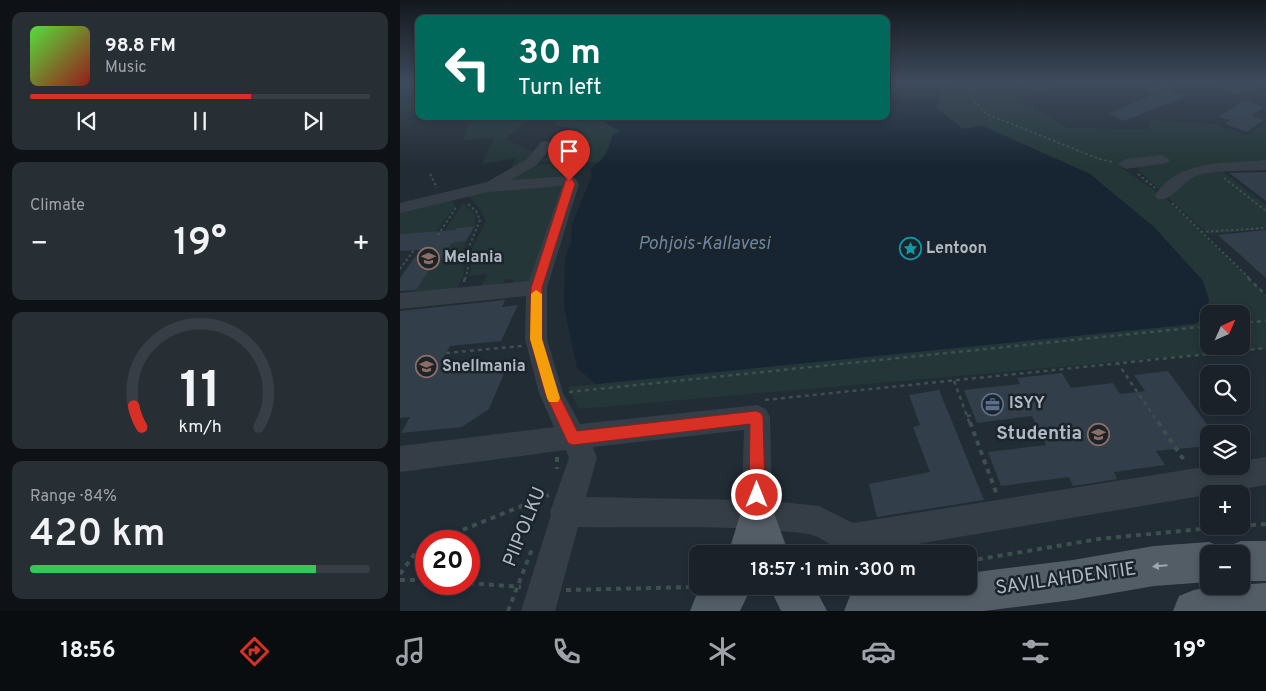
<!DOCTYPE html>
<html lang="en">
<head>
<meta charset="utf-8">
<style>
	body { margin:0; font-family:Overpass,sans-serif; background:#272e34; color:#f1f3f6; height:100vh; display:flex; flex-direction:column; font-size:19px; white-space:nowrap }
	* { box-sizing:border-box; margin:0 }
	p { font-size:16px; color:#9fa3a8 }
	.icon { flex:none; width:28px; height:28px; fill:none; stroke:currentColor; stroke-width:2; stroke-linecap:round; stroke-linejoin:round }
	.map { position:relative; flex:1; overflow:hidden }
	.drawer { display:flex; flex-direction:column; gap:12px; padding:12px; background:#0e1216; width:400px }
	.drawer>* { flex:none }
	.banner { position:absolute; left:15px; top:15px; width:475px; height:105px; border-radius:10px; box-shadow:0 2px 8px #0003,0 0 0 1px #383e45; background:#00695c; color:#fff; overflow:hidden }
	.needle { width:32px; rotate:45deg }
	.buttons { position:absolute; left:800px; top:305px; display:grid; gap:10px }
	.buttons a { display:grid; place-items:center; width:50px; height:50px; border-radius:10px; background:#1a2128; box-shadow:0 2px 8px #0003,0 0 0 1px #383e45; font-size:25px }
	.speed { position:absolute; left:15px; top:530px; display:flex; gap:10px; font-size:25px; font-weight:700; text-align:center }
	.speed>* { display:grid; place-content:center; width:65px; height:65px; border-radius:50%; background:#1a2128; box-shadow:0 2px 8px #0003,0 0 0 1px #383e45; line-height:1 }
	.speed .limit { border:8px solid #d22; background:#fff; color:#111 }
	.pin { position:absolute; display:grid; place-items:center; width:42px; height:42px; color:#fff; margin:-51px -21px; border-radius:50% 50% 50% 0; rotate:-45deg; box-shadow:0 0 5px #0007 }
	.pin .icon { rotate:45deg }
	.me { position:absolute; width:55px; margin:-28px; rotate:0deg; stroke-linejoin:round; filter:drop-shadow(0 0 4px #0008) }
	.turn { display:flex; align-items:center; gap:18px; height:105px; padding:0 20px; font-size:22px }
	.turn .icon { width:65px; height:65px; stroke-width:2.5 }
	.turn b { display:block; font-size:35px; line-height:42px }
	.big { font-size:38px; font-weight:600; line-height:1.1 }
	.drawer .tile { flex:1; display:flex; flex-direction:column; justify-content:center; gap:8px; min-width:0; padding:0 18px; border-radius:10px; background:#272e34 }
	.drawer .dial { align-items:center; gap:0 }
	.dial svg { height:130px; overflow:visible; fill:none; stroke:#383e45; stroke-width:7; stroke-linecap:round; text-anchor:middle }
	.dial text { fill:#f1f3f6; stroke:none }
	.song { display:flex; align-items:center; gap:15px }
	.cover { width:60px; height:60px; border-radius:8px; background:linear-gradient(135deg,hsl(110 70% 55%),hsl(0 70% 35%)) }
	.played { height:5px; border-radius:2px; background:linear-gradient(90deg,#d93025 65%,#383e45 65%) }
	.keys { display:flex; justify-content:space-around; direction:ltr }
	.heat { display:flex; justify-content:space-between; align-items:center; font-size:28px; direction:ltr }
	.charge { height:8px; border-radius:4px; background:linear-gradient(90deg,#34c759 84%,#383e45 0) }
	.trip { position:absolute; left:289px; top:545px; width:288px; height:50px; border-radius:10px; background:#1a2128; box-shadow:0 2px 8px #0003,0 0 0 1px #383e45; font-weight:600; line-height:50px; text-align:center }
	.menu { display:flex; height:80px; justify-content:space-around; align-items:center; background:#0a0d10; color:#9fa3a8 }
	.menu .icon { width:35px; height:35px }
	.menu .current { color:#d93025 }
	.menu b { font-size:22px; color:#f1f3f6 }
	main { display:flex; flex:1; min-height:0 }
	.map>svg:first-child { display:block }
</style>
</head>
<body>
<main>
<section class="drawer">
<div class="tile">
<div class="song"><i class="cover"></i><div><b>98.8 FM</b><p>Music</p></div></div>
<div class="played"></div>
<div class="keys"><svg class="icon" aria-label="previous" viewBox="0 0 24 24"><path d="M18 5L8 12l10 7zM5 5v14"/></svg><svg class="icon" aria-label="pause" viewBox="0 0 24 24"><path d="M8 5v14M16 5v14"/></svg><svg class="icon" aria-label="next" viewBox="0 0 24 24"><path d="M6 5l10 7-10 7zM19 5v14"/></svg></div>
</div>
<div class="tile"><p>Climate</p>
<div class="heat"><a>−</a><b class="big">19°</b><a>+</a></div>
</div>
<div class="tile dial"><svg viewBox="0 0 100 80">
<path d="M14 69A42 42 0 1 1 86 69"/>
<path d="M14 69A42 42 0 0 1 9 56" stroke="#d93025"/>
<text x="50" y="56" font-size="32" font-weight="700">11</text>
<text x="50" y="72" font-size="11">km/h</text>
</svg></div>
<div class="tile"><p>Range · 84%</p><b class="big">420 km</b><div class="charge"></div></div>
</section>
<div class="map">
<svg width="866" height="611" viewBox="0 0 866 611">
	<rect width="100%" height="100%" fill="#222c35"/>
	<path fill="#243637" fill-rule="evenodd" d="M0,82H19V110L0,113Z
		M551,82H678C657,89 637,92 616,98L668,128L748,129L751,120L814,124L847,135L866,122V165L819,168L866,205V229L808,234L738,170L740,164L722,168L764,197L866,295V349L179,409L168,387L794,324L803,281L754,227L583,126L563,129L536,108L542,90ZM809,314H841V346H809Z
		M71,116H132L105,139L136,153L108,174L116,158L82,164L94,138L63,140Z
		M161,116H205L210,119L206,123L220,131L200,162H175L177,163L174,169L167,171L166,177L100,182L133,165L173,162H140L182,132L154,124Z
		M165,186L130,283H113L114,280L105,279L103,284L79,291L87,274L69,276L71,271L70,252L86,221L80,209L68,196L71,192Z
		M51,200L55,206L36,232L0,234V210Z
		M63,203L75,215V226L57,228L55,231L46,232V228Z
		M66,241L63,252L64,274L57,289L13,295L32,266L37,265L52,243Z"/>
	<path fill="#172532" d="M486,82H551L542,90L536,108L563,129L583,126L690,174L754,227L803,281L809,300L805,319L794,324L196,384L177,368L164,307L165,258L171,243L172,224L192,176L191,169L206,155L213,135L220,131L206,123L210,119L205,116H486Z"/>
	<path fill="#323e49" d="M759,82H784L769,90L787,96L724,121L708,114L756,93L744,89Z
		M844,100L864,107L851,116L864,120L847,132L825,124L830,120L819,117Z
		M866,172V201L829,173L859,172Z
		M75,226L66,241L52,243L37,265L32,266L16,290L0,291V278L20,250L0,251V234L55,230L57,228Z
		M866,230V278L818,235Z
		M105,300L102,307L118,305L101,341L50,346L43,358L54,370L108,364L89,409L62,427L1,433L10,417L0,418V311Z
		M768,371L814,434H809V446L756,451L765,465L714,472L717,479L673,486L669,477L601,486L588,452L646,445L632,416L577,423L564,390L620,384L617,378L662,373L671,388L713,383L720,394L745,391L734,375Z
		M539,390L584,500L477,517L469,484L530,472L513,427L520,425L509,395Z"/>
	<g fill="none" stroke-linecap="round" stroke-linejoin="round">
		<path stroke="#3d4f4f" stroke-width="2" stroke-dasharray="2.5 2.5" stroke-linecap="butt" d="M575,82L567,86L573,100L587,114L699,159L713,162
			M30,174L37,188
			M738,174L755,188
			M824,178L866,211
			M772,203L850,279
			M801,232L866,228
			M38,235L57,206
			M0,269L14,250
			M65,279L68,270L66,254L80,220L76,211L68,204"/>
		<path stroke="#3d4f4f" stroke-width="2.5" stroke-dasharray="4 4" stroke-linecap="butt" d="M848,278L866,295
			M64,282L65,278
			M841,323L866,321
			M46,353L122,346
			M717,362L759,424
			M554,381L570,424
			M169,392L809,326
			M365,400L866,348
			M567,416L574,415"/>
		<path stroke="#3d4f4f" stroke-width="4" stroke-dasharray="5 5" stroke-linecap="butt" d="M570,422L597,495
			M758,422L786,463
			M157,457V469
			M841,526L866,524
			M35,541L149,495
			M568,561L699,539L831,526
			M0,574L16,552L26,546
			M0,580H26
			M69,583L121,587
			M166,590L296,587
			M108,611L132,549"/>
		<path fill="#353e46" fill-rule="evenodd" d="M806,82H823L836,86L856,82L860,85L858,88L836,94Z
			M146,141L153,145L137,165L111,180L169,176L175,178L179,184L147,288V339L163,393L180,424L357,405L366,409L370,417L372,501L419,506L453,523L810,466H841V461L866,457V485L458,554C436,554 424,536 408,534C333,524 254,528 178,527L155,611H121L151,515L150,512L169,458L166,450L0,472V446L154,427L139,393L125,339L126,296L0,309V293L129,281L162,186L88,192L0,213V203L87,182L127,159L141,142ZM344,430L342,500L186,497L197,458L193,447Z
			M762,155L770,160L767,163L726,169L718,164L726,159Z
			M866,160V170C849,171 809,170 796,176C781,182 773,202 757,199L755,195C781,158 825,164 866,160Z"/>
		<path fill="#535d66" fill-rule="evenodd" d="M357,496L370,502L389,554H328L344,502Z
			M841,541H866V581H841V554H809V582L754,586L673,600L584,611H444L450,596C487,581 529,586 568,586V573L673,560L754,546L809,542L823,548L825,552L827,547Z
			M866,583V611H773L779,596L794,590L811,587Z
			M308,586H352L340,611H290L296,596Z
			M369,586H414L427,611H381Z"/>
	</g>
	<defs><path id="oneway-solid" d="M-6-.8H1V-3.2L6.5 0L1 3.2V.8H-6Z" transform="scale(1.25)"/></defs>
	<use fill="#9da7b0" href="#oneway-solid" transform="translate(760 566) rotate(175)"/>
	<linearGradient id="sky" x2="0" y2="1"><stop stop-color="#13181d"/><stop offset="0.49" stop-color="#3e4b5c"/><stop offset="1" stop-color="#3e4b5c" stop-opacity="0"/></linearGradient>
	<rect width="866" height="167" fill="url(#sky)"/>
	<path fill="#d93025" stroke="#8d1f18" d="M166,179H172L175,184L142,288V339L158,393L177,431L356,411L361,413L363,417L365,495L362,501L357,503L351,501L349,495L350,424L173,445L168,443L145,393L130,339L131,288Z"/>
	<path fill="#f59e0b" d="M136,290L142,294V339L160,398L158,402H149L147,398L130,339L131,294Z"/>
	<defs>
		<symbol id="sight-ring" viewBox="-11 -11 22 22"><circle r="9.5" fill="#1b232b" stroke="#0f9aa8" stroke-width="1.5"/><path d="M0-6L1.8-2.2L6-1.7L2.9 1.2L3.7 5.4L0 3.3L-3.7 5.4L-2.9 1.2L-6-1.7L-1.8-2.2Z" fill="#0f9aa8"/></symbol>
		<symbol id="university-ring" viewBox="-11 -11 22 22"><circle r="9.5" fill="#1b232b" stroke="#8d6e63" stroke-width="1.5"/><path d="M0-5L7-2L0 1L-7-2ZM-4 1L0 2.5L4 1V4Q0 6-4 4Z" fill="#8d6e63"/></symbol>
		<symbol id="office-ring" viewBox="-11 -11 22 22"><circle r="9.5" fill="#1b232b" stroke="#5c6f8a" stroke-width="1.5"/><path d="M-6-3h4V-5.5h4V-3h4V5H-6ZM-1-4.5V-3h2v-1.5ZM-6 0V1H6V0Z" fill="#5c6f8a"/></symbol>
	</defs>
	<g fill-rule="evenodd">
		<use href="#sight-ring" x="498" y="236" width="25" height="25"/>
		<use href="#university-ring" x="16" y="246" width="25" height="25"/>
		<use href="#university-ring" x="14" y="354" width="25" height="25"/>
		<use href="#office-ring" x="580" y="392" width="25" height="25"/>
		<use href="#university-ring" x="686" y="422" width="25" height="25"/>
	</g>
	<g text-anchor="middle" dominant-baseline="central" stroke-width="5" stroke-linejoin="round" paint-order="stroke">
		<g font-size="16" font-weight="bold" fill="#b0b9c3" stroke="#1b232b" text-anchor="start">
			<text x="526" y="249">Lentoon</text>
			<text x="44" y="258">Melania</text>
			<text x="42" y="367">Snellmania</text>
			<text x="609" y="404">ISYY</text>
		</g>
		<g font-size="18" font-style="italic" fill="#6c879f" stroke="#1b232b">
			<text x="304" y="244">Pohjois-Kallavesi</text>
		</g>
		<g font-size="19" font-weight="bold" fill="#b0b9c3" stroke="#1b232b" text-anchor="end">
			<text x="682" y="434">Studentia</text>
		</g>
		<g font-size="19" fill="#b0b9c3" stroke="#1b232b">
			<text transform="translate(125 527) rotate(-68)">PIIPOLKU</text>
			<text transform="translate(666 579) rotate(-8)">SAVILAHDENTIE</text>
		</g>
	</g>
</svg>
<div class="buttons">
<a><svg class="needle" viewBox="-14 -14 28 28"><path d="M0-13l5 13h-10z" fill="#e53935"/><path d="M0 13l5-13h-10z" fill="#9fa3a8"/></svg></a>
<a><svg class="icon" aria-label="search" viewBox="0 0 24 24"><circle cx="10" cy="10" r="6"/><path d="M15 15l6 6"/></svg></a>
<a><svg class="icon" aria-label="layers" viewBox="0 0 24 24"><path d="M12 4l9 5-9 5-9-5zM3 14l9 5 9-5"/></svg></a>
<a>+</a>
<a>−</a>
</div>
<div class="speed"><div class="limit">20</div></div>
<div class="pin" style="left:169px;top:181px;background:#d93025"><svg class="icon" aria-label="arrive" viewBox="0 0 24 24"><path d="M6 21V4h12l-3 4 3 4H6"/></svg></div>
<svg class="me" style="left:357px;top:495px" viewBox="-20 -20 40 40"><circle r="17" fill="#d93025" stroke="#fff" stroke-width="3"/><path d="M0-11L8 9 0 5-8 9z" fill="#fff"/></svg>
<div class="trip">18:57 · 1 min · 300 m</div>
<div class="banner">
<div class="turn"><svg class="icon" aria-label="left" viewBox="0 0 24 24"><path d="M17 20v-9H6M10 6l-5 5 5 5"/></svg><div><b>30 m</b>Turn left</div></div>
</div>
</div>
</main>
<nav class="menu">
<b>18:56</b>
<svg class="icon current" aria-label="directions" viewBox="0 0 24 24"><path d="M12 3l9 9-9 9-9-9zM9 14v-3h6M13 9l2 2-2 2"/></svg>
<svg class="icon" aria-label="music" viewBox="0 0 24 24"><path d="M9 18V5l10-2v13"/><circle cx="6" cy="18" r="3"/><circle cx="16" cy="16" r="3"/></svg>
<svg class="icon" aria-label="phone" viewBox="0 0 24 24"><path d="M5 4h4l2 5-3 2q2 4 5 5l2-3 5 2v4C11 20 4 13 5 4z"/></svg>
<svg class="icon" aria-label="climate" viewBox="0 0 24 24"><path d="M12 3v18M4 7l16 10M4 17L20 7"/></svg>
<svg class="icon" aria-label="car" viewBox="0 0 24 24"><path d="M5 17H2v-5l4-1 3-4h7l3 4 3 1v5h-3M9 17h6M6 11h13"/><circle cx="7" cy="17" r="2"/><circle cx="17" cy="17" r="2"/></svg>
<svg class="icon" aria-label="filters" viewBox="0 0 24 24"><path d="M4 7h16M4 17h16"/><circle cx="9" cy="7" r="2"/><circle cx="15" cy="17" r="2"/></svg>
<b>19°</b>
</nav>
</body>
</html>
